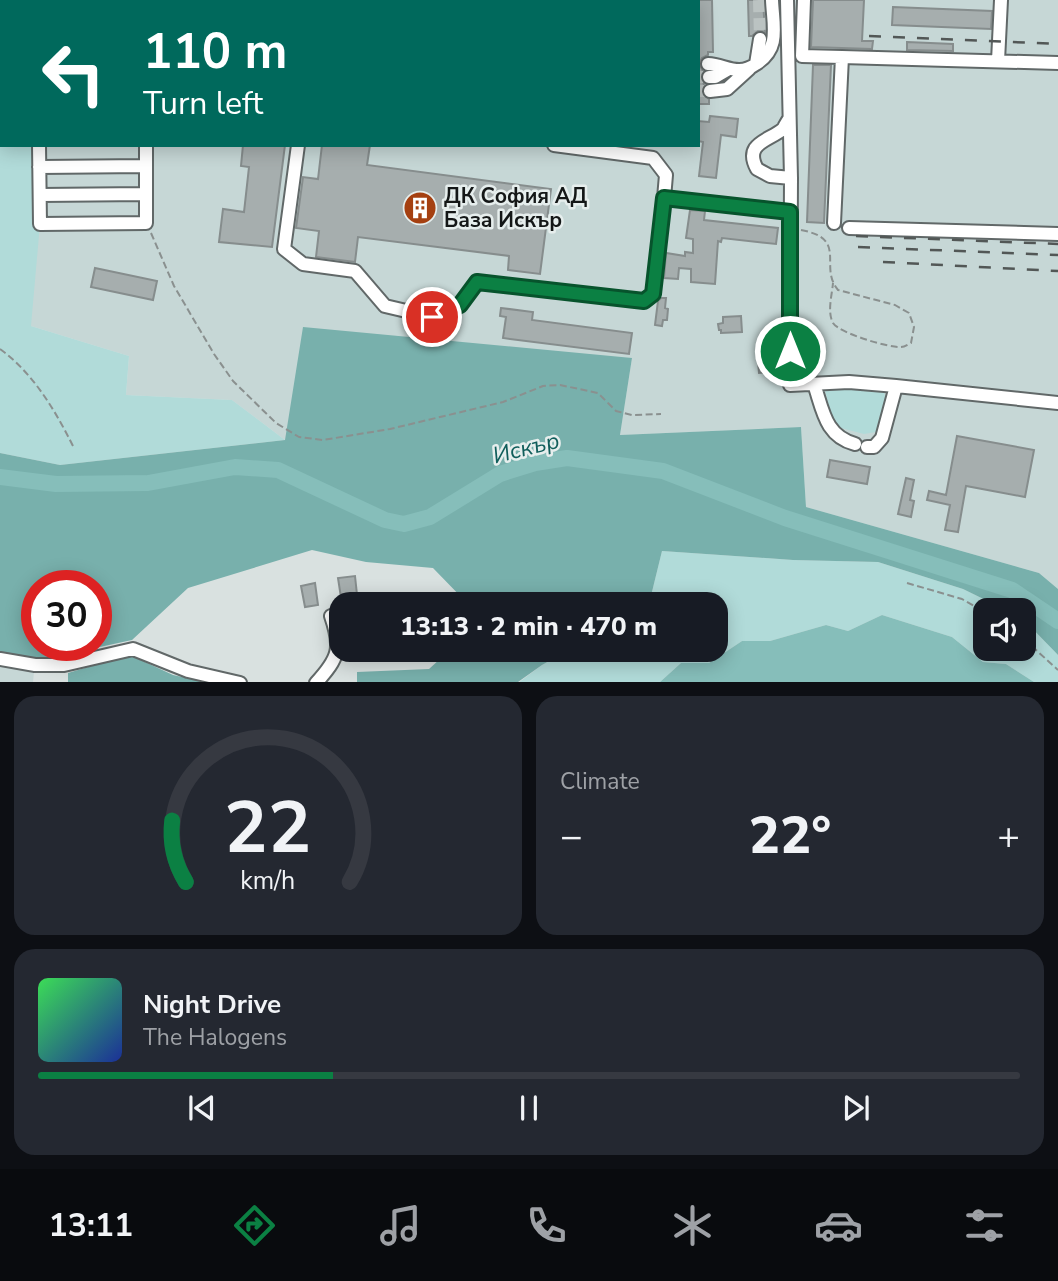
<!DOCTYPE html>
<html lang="en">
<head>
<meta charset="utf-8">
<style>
	body { margin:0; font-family:"Nunito Sans",sans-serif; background:#242831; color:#f1f3f6; height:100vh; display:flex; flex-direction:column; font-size:26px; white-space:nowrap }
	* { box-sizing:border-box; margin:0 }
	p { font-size:23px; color:#9ea1a6 }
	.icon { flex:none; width:38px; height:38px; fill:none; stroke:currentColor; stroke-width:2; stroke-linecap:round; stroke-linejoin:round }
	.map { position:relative; height:682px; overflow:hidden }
	.panel { display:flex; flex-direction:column; gap:14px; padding:14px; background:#0d0f14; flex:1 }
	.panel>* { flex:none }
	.hud { position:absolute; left:0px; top:0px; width:700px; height:147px; box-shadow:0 4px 18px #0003; background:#00695c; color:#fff; overflow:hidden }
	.fabs { position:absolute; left:973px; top:598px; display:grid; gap:14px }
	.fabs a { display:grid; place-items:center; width:63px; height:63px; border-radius:14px; background:#171b24; box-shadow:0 4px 18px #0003; font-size:35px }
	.speed { position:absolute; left:21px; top:570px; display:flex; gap:14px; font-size:35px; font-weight:700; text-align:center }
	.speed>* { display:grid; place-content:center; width:91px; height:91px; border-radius:50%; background:#171b24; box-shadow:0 4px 18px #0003; line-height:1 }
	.speed .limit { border:10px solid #d22; background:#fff; color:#111 }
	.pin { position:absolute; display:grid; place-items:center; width:60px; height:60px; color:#fff; margin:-30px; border:4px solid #fff; border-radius:50%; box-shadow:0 2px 7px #0007 }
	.me { position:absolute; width:77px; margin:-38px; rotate:0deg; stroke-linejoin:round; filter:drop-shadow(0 0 5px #0008) }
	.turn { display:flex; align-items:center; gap:24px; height:147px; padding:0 28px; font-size:32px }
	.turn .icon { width:91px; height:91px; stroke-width:2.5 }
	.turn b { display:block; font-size:49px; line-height:60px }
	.big { font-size:52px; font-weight:800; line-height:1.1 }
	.panel .tile { flex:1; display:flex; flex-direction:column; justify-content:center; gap:10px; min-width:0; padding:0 24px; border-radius:21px; background:#242831 }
	.panel .dial { align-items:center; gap:0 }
	.dial svg { height:182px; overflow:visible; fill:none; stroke:#363941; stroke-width:7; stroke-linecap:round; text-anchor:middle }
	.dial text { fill:#f1f3f6; stroke:none }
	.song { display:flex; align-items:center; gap:21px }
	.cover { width:84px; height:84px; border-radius:10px; background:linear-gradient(135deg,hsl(130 70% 55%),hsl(230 70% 35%)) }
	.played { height:7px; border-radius:4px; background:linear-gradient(90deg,#0b8043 30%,#363941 30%) }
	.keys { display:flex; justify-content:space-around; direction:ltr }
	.heat { display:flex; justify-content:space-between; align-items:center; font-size:38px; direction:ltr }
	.panel .tiles { flex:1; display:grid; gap:14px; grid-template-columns:1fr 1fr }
	.tile:last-child { grid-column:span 2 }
	.trip { position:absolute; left:329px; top:592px; width:399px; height:70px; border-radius:21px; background:#171b24; box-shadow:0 4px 18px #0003; font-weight:800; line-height:70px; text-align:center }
	.tab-bar { display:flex; height:112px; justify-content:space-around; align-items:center; background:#090b0e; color:#9ea1a6 }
	.tab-bar .icon { width:49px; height:49px }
	.tab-bar .active { color:#0b8043 }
	.tab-bar b { font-size:32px; color:#f1f3f6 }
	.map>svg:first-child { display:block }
</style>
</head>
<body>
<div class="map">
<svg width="1058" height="683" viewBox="0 0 1058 683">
	<rect width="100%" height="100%" fill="#d9e1e0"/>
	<path fill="#c6d7d6" d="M92,0H1058V589L1039,573L806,507L801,427L620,435L632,358L285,440L232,400L126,395L129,356L31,326L8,145H698V2H92Z
		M0,661L34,672L33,682L0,683Z"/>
	<path fill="#b1dbd9" d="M0,27L2,145H39L40,224L31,326L129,356L126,395L232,400L285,440L60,465L0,453Z
		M831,386L884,390L885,398L876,432L864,434L837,427L833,424L825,390Z
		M662,551L793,560L878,562L963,589L1008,611H985V649H1024V620L1058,655V682H1034L1006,664L983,662L952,637L882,615L848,631L826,625L770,641H742L709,663H681L660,682L518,683L542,665L570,649H716V604H649Z"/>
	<path fill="#78b0ac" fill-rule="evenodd" d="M303,327L632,358L620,435L801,427L806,507L1039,573L1058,589V655L1024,620V611H1008L963,589L878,562L793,560L662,551L649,604H468L433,568L366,562L312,550L188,588L132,640L40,660L0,652V453L60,465L285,440ZM37,586H96V646H37Z
		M451,649H570L542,665L518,682H357V672L429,669Z
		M132,656L173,675L205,682L68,683V673L122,657Z"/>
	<path fill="#86beba" d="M882,615L952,637L983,662L1006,664L1034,682H660L681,663H709L742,641H770L826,625L848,631Z"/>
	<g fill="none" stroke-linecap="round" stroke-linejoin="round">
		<path stroke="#86beba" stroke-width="16" d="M0,477L56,484L148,483L235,467L278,470L385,520L404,524L430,517L500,474L535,463L567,458L663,471L785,518L1012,590L1058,621"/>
	</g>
	<path fill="#a6aeae" stroke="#868d8d" stroke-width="2" d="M698,0H712L713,52H708V55L702,58L699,64L703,71L700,78L704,84L701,93L709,99V104H698Z
		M748,0H763L765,32L758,31L752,36H749Z
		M813,0H864L862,41H873L872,49L811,47Z
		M893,7L992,11L991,29L892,25Z
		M907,42L953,44V51L907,50Z
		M813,65H831L824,223L807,222Z
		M710,116L738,119L736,137L721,135L716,178L699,176L703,142L698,141V121L709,122Z
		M243,145H285L272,247L219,242L223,209L244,212L249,167L241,166Z
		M322,145H370L367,165L551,189L540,274L508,270L509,256L358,237L355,262L316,257L319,231L296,228L303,177L318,179Z
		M690,210L705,211L704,220L778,228L776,244L722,238L721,242L718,241L715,284L691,282V269L679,268L678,279L664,278L666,253L685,256V252L693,253V239L686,238Z
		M95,268L157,281L153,300L91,287Z
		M661,298H666L665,308L668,309L667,320H663L662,326L655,325L658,301Z
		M501,308L533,312L532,320L632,333L629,354L503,338L506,317L500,316Z
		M741,316L742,332L721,333V330H719L718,324L723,323V317Z
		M781,361V371L759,373L758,362Z
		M957,436L1034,450L1025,497L966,486L958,532L945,530L950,505L927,500L929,491L946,495Z
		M830,460L870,467L867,484L827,477Z
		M906,478L914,480L910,500L914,501L911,517L898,514Z
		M355,576L358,604H342L338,578Z
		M315,583L318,605L305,607L301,586Z"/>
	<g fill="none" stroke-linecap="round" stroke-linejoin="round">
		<path stroke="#bbc3c2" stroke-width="12" stroke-dasharray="12 6" stroke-linecap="butt" d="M759,0L760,39
			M698,77H709
			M698,91H710"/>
		<defs>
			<path id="minor" d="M228,0L232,2
				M787,0L791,178L790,385L849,382L896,386L1058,403
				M804,0L802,56L842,57
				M668,2V0
				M0,27L2,29
				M998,61L1001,0
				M708,64C726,65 738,77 756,64L760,39
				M756,64C781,48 773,26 772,0
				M709,77H715L727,70
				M710,91L727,89L749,69
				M789,119C788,120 784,128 783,129C769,141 743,143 757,169L770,176L791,178
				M39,145L40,224L146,223V145
				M298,145L284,249L303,264L355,271L385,306L432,317L460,305L477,282L644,301L653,294L664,198
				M554,145L653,158L666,175L664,198L790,212
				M39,167L146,166
				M40,195L146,194
				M834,223L842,57L1058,63
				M849,228L1058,234
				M814,384C823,410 825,436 855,444
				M867,447H874L882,438L896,386
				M0,659L35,665H64L133,649L188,671L240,683
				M316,683C339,658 342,648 331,616"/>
		</defs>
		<use href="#minor" stroke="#616868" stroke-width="16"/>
		<path stroke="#8a908f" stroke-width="2" stroke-dasharray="7 3.5" stroke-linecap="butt" d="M801,230C849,239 818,266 838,290L895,305L909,313L914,327L911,343C907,345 905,347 901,347C889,348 839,333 833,323C827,312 832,295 833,283
			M151,233L174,286L214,354L233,381L276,423L299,437L323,440L390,429L503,402L543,386L560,385L598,393L616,411L632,415L661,414
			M0,349C33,373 55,410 73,446
			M907,583L962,599L985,612
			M1024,639L1058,670"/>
		<use href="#minor" stroke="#fff" stroke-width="12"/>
		<path stroke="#525756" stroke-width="2.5" stroke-dasharray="12 12" stroke-linecap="butt" d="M869,36L1058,44
			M856,236L1058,244
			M858,247L1058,255
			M883,262L1058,271"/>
	</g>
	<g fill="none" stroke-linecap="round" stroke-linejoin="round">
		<defs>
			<path id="route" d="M432,317L460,305L477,282L644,301L653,294L664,198L790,212V351"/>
		</defs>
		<use href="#route" stroke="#07532c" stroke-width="18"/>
		<use href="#route" stroke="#0b8043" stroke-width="12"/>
	</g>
	<defs>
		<symbol id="building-disc" viewBox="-11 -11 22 22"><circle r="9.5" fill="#a54011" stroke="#e6eeed"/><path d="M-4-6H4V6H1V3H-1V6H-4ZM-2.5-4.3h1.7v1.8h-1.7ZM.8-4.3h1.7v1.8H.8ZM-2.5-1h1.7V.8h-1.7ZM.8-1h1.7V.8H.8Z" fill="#fff"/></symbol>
	</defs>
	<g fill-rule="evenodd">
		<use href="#building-disc" x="401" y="189" width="38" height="38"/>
	</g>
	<g text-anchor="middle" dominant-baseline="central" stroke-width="5" stroke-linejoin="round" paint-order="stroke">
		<g font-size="21" font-weight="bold" fill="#141717" stroke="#e6eeed" text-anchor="start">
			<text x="444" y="196">ДК София АД<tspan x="444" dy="24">База Искър</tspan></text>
		</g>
		<g font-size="23" font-style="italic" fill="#105e5b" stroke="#e6eeed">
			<text transform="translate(526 448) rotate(-14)">Искър</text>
		</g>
	</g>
</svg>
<div class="fabs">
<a><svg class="icon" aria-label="sound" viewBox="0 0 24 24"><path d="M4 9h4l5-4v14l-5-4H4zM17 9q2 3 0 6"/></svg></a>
</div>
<div class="speed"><div class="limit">30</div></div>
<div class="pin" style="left:432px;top:317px;background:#d93025"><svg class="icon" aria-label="arrive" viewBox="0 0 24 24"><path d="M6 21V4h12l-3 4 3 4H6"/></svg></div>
<svg class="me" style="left:790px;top:351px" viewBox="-20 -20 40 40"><circle r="17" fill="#0b8043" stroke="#fff" stroke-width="3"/><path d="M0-11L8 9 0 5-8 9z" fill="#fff"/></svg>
<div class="trip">13:13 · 2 min · 470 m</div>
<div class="hud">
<div class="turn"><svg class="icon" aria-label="left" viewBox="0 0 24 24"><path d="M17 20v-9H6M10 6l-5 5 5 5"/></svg><div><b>110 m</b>Turn left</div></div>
</div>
</div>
<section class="panel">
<div class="tiles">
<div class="tile dial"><svg viewBox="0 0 100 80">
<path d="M14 69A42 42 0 1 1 86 69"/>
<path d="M14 69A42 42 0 0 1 8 42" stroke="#0b8043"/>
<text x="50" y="56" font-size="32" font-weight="700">22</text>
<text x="50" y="72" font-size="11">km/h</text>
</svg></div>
<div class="tile"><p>Climate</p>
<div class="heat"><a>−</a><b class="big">22°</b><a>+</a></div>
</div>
<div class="tile">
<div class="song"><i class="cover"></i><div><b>Night Drive</b><p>The Halogens</p></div></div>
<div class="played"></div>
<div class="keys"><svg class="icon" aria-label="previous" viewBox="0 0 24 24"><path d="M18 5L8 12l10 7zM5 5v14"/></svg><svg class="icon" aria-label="pause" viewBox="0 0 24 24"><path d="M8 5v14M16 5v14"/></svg><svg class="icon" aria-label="next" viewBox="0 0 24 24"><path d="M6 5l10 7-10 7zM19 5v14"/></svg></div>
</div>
</div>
</section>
<nav class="tab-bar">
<b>13:11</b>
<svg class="icon active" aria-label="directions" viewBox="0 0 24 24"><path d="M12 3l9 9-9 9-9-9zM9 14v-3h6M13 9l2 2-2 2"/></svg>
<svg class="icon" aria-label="music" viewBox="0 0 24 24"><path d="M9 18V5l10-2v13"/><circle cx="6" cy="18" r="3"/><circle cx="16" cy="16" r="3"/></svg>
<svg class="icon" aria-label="phone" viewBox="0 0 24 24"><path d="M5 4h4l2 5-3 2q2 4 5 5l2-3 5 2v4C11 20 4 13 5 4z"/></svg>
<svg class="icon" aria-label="climate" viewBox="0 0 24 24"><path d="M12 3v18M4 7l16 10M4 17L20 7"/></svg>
<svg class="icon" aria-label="car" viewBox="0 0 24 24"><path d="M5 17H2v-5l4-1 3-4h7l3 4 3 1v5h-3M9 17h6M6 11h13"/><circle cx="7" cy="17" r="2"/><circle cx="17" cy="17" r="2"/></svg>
<svg class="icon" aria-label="filters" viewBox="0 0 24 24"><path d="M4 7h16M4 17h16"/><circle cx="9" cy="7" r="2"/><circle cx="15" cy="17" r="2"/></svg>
</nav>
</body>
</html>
